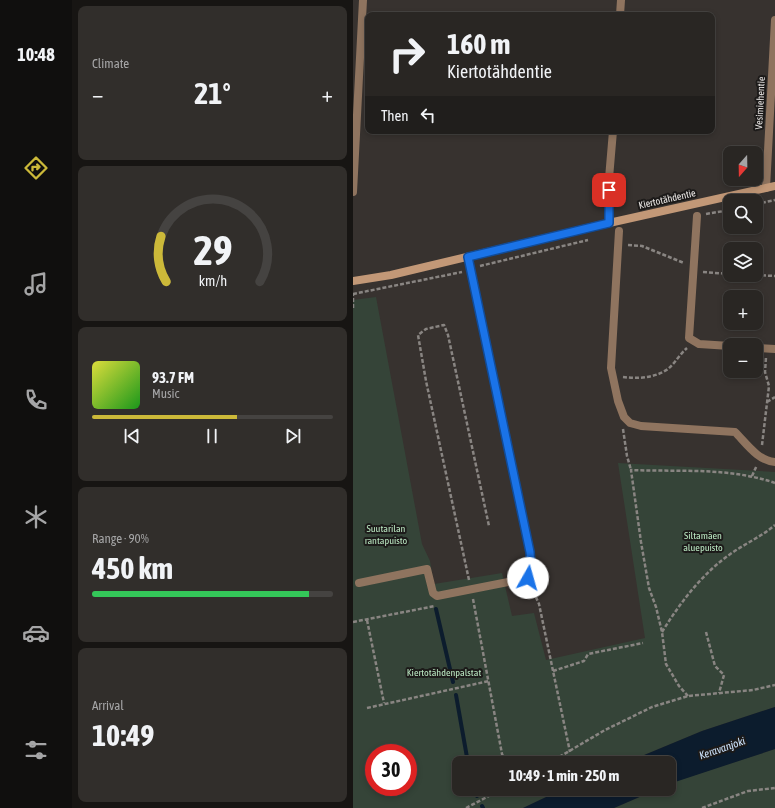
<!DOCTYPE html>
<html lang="en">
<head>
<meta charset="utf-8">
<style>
	body { margin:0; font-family:"Asap Condensed",sans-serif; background:#312e2b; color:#f1f3f6; height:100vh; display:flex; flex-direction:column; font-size:15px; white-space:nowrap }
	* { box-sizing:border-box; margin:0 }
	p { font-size:13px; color:#a5a5a6 }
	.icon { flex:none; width:22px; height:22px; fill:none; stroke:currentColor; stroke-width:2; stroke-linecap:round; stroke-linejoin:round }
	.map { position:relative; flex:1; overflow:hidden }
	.drawer { display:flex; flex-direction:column; gap:6px; padding:6px; background:#171513; width:281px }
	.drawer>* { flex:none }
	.hud { position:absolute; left:12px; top:12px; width:350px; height:122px; border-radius:8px; box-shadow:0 2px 6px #0003,0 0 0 1px #454341; background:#292623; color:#f1f3f6; overflow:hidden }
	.needle { width:26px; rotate:200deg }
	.buttons { position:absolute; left:370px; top:146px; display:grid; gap:8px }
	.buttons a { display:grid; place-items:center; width:40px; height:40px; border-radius:8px; background:#292623; box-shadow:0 2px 6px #0003,0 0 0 1px #454341; font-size:20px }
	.speed { position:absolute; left:12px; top:744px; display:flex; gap:8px; font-size:20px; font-weight:700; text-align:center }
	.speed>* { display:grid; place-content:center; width:52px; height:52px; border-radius:50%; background:#292623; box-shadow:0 2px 6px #0003,0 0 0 1px #454341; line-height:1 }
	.speed .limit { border:6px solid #d22; background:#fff; color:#111 }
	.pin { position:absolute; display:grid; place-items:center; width:34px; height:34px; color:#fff; margin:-17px; border-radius:8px; box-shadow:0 2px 6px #0006 }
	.me { position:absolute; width:44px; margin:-22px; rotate:7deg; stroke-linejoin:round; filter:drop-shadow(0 0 3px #0008) }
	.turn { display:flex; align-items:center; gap:14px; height:84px; padding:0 16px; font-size:18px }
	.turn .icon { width:52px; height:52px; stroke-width:2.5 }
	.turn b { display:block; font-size:28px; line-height:34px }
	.then { display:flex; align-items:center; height:38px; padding:0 16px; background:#0003; gap:8px; font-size:15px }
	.big { font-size:30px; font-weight:700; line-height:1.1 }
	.drawer .card { flex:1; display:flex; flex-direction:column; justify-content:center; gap:6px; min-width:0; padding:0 14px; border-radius:8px; background:#312e2b }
	.drawer .dial { align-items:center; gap:0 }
	.dial svg { height:104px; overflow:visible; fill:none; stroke:#454341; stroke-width:7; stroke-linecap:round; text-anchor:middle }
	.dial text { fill:#f1f3f6; stroke:none }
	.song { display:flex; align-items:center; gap:12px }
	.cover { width:48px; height:48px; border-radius:6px; background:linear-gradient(135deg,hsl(60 70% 55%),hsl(120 70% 35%)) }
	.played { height:4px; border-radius:2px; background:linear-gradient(90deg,#ccb939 60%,#454341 60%) }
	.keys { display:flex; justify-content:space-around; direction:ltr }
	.heat { display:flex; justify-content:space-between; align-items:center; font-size:22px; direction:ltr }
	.charge { height:6px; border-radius:3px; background:linear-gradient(90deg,#34c759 90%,#454341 0) }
	.trip { position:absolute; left:99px; top:756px; width:224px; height:40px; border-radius:8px; background:#292623; box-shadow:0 2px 6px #0003,0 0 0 1px #454341; font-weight:700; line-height:40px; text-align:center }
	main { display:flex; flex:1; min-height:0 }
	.tabs { display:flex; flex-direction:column; width:72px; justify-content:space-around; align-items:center; background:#100f0e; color:#a5a5a6 }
	.tabs .icon { width:28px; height:28px }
	.tabs .current { color:#ccb939 }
	.tabs b { font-size:18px; color:#f1f3f6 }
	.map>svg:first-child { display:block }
</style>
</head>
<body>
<main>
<nav class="tabs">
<b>10:48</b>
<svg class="icon current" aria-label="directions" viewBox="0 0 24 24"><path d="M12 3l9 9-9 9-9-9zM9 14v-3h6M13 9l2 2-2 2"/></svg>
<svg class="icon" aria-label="music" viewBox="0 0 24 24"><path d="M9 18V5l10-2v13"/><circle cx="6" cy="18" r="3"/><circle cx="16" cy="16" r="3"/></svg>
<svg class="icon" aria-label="phone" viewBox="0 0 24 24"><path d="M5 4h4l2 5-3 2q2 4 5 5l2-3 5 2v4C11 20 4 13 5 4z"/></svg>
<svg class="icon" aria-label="climate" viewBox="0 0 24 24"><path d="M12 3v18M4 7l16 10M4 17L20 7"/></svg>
<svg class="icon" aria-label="car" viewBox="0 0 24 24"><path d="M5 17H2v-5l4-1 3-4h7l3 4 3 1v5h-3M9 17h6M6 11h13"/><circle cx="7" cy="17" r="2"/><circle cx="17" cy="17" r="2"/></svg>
<svg class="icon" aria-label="filters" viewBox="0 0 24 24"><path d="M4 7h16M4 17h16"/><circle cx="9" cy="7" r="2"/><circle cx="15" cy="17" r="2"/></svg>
</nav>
<section class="drawer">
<div class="card"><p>Climate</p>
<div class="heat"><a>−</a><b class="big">21°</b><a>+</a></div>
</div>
<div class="card dial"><svg viewBox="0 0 100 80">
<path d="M14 69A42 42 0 1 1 86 69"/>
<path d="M14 69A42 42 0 0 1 10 34" stroke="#ccb939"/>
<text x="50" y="56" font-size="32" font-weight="700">29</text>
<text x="50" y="72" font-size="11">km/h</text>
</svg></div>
<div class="card">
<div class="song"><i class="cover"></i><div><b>93.7 FM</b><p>Music</p></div></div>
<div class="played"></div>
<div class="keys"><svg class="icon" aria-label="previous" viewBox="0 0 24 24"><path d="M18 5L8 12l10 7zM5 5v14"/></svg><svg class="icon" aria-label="pause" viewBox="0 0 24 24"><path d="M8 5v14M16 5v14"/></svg><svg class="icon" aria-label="next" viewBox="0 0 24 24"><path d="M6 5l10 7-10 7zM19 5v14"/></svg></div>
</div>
<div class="card"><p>Range · 90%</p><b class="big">450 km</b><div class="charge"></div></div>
<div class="card"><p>Arrival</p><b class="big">10:49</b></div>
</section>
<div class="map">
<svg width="422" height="808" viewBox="0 0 422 808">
	<rect width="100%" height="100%" fill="#37322f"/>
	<path fill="#354438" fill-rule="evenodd" d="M23,297L69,544L77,561L81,584L149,573L159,616L181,613L193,660L292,638L265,463L422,472V707L349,731L272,763H106V789H210L170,808H0V300ZM21,753H55V787H21Z
		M422,749V808H261L305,789H316V784L323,781Z"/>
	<path fill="#0c1c2d" d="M422,707V749L316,784V763H272L349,731Z
		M210,789H305L261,808H170Z"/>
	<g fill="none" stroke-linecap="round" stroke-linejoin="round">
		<path stroke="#0c1c2d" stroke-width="4" d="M83,609L100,682
			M103,695L115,763
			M121,789L124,796
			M129,806L130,808"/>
		<path stroke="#898582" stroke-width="2.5" stroke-dasharray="4 2" stroke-linecap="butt" d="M403,204L422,200
			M353,214L377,210
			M275,245L289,246L331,263
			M127,266L235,240
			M350,272L377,274
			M403,275L422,276
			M0,294L109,272
			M0,308V294
			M270,377C285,379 302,378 315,369C322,363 327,354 334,348
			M414,402L422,397
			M270,429L274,456L278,470
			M409,445L416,386L412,372L413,357
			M399,476L404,465
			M116,580L73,381L65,335L73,329L91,325L95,335L136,526
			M178,586L186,604L217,752
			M120,599L149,754L153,763
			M14,620L31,703
			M0,622L82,606
			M309,632C327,603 348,575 376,555C391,544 408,537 422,525
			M353,632L362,666L371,675L366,693
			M200,671L231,661L235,654L290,643
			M335,696L326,686L313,664L309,632L303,607L296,588L288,542L278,470C326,472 376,467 422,483
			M14,708L136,681
			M196,763L252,730L299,707L335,696L400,690L422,685
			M113,808L149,789
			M349,808L395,791L422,788"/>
		<path stroke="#8f745f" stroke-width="8" d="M344,216L336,338L346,344L377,346
			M266,231L258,368L265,401L271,417L277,423L288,426L382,432C393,443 405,461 422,462
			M403,348L422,349
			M6,583L74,569L80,593L84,596L175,578"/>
		<path stroke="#8f745f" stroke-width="8" d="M267,15L268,0
			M413,188L422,20
			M0,192L10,0
			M256,223L255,190L260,131
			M115,257L177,552L178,565L175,578"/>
		<path stroke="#c29877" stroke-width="8" d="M0,281L38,275L256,223L422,186"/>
	</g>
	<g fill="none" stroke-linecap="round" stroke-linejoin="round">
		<defs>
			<path id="route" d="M175,578L178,565L177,552L115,257L256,223V190"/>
		</defs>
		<use href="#route" stroke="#114b97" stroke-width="10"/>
		<use href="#route" stroke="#1a73e8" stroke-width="7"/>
	</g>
	<g text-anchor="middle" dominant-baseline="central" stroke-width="4" stroke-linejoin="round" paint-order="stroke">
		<g font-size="10" fill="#eae7e5" stroke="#1c1a19">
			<text transform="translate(407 103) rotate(-87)">Vesimiehentie</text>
			<text transform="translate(314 199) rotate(-13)">Kiertotähdentie</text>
		</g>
		<g font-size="10" fill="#b9e6c0" stroke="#1c1a19">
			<text x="33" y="528">Suutarilan<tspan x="33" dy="12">rantapuisto</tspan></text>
			<text x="350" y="535">Siltamäen<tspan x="350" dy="12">aluepuisto</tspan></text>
			<text x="91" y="672">Kiertotähdenpalstat</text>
		</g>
		<g font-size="11" font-style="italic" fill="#cee4fd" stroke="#1c1a19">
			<text transform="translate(369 748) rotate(-19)">Keravanjoki</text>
		</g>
	</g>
</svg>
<div class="buttons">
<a><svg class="needle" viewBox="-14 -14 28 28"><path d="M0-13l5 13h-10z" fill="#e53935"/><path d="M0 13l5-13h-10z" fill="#a5a5a6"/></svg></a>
<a><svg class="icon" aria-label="search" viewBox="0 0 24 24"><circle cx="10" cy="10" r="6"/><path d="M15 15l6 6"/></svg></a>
<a><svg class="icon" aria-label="layers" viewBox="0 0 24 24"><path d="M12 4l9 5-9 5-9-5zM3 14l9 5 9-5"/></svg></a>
<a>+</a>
<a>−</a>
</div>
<div class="speed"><div class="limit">30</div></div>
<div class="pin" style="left:256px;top:190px;background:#d93025"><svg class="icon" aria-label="arrive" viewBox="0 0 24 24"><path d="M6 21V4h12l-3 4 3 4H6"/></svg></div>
<svg class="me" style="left:175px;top:578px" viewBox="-20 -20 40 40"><circle r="19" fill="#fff"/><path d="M0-13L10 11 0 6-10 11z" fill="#1a73e8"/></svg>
<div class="trip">10:49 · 1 min · 250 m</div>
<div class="hud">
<div class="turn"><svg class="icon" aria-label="right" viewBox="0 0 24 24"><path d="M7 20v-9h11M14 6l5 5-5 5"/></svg><div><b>160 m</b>Kiertotähdentie</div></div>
<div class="then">Then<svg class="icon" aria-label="left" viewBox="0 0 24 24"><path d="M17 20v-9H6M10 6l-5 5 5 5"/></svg></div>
</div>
</div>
</main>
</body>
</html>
